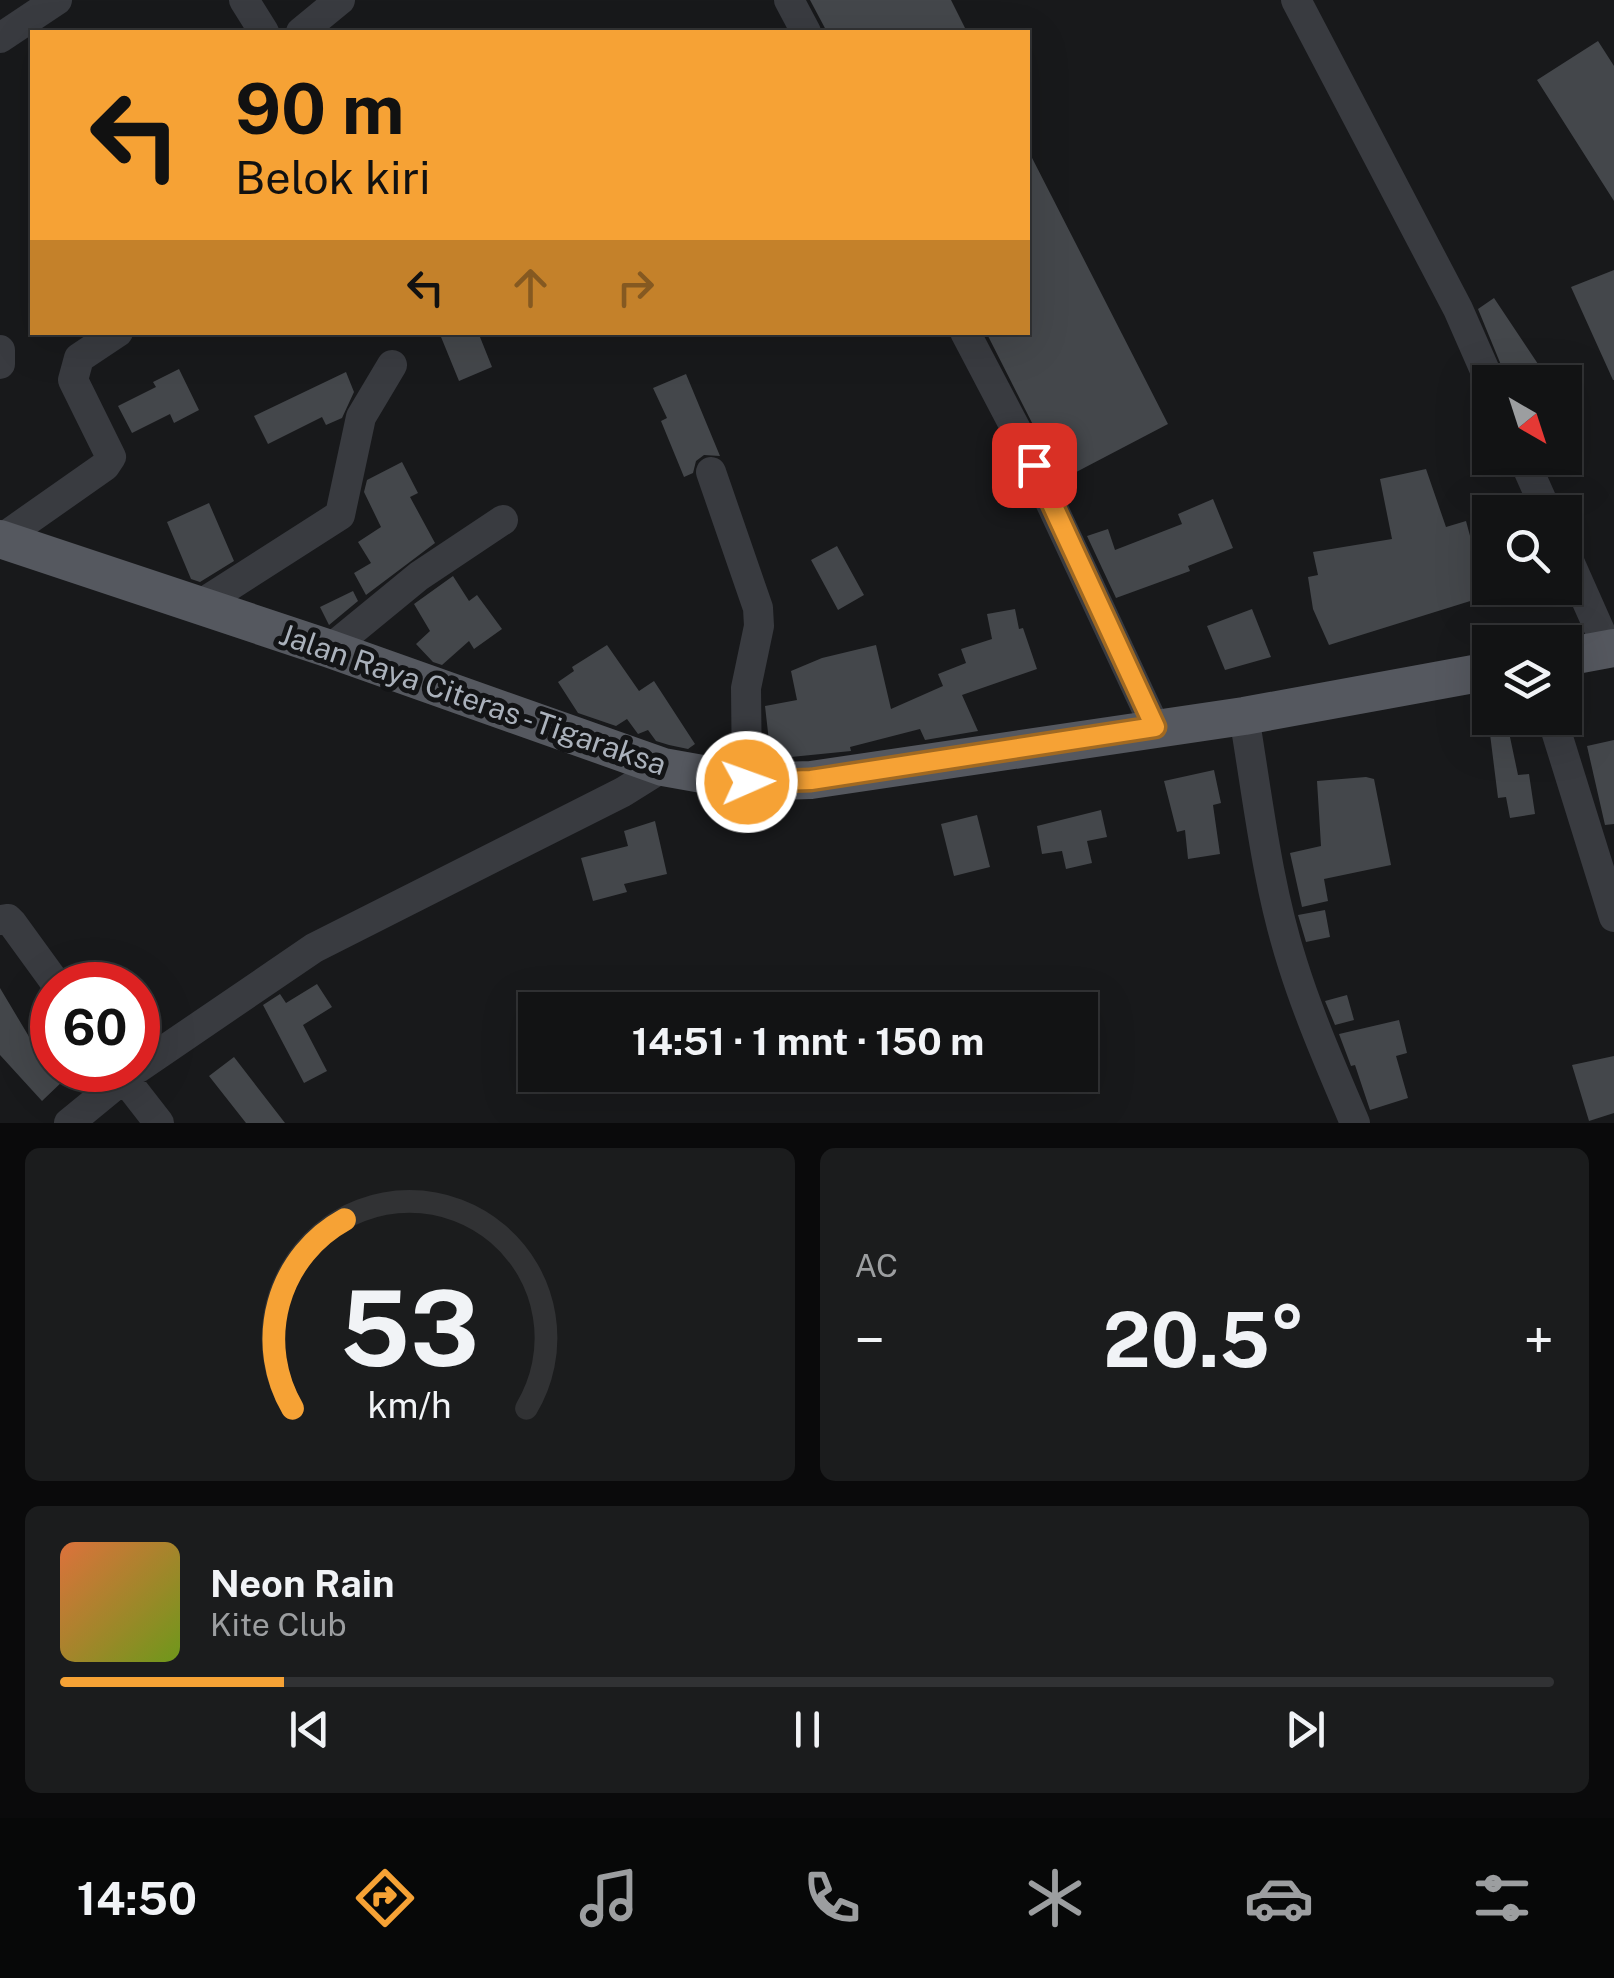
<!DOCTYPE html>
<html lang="id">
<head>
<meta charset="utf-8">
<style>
	body { margin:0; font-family:"Public Sans",sans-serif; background:#1b1c1d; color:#f1f3f6; height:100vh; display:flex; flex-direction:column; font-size:38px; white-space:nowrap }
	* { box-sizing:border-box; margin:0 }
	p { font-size:32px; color:#9c9ea0 }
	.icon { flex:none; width:55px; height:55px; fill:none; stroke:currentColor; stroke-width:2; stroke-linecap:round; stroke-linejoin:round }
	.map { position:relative; height:1123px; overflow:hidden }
	.details { display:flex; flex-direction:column; gap:25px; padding:25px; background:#0a0a0b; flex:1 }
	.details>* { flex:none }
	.hud { position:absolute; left:30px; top:30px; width:1000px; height:305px; border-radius:0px; box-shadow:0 10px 40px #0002,0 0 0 2px #313234; background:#f6a235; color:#111; overflow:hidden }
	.needle { width:65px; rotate:141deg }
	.tools { position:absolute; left:1472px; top:365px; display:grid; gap:20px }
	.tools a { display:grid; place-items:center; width:110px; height:110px; border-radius:0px; background:#121314; box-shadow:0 10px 40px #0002,0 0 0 2px #313234; font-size:50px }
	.speed { position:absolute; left:30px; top:962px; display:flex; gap:20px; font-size:50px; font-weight:700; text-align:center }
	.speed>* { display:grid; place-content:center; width:130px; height:130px; border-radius:50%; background:#121314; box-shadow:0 10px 40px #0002,0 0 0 2px #313234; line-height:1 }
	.speed .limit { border:15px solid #d22; background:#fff; color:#111 }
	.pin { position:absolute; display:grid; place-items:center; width:85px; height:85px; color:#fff; margin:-42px; border-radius:20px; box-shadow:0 5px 15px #0006 }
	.me { position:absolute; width:110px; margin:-55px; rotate:88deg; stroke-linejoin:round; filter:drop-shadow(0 0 8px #0008) }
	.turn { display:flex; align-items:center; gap:35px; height:210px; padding:0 40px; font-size:45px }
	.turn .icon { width:130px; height:130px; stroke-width:2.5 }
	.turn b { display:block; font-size:70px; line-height:85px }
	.lanes { display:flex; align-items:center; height:95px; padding:0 40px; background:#0003; justify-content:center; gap:50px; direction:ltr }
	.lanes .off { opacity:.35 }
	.big { font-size:75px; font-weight:700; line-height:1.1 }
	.details .widget { flex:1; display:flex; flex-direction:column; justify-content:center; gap:15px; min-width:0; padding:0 35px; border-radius:15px; background:#1b1c1d }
	.details .dial { align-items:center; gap:0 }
	.dial svg { height:260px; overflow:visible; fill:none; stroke:#313234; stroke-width:7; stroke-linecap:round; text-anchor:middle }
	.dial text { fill:#f1f3f6; stroke:none }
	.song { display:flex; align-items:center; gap:30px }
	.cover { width:120px; height:120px; border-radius:15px; background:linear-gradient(135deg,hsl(20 70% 55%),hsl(80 70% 35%)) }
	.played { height:10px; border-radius:5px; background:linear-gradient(90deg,#f6a235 15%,#313234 15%) }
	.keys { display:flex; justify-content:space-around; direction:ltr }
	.heat { display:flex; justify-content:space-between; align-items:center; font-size:55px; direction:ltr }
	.details .tiles { flex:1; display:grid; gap:25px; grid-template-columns:1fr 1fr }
	.widget:last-child { grid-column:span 2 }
	.trip { position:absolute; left:518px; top:992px; width:580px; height:100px; border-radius:0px; background:#121314; box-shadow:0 10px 40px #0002,0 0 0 2px #313234; font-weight:700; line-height:100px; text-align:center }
	.menu { display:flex; height:160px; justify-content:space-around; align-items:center; background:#070808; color:#9c9ea0 }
	.menu .icon { width:70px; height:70px }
	.menu .selected { color:#f6a235 }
	.menu b { font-size:45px; color:#f1f3f6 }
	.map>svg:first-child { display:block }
</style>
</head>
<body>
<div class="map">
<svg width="1614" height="1123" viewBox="0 0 1614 1123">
	<rect width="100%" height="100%" fill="#18191b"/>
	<path fill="#44474b" d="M810,0H951L967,32H827Z
		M1598,41L1614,66V201L1537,80Z
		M1028,150L1168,424L1061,480L986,332H1028Z
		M1614,270V380H1613L1571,287Z
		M1494,298L1550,382H1508L1478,309Z
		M439,332H478L492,367L459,381Z
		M179,369L199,410L174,423L170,414L132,433L118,406L156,387L153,382Z
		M346,372L354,392L342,418L326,425L322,417L268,444L254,416Z
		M686,374L720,456L704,455L696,461L693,473L684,477L661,421L667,418L653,388Z
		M402,462L418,493L410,497L435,543L366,595L354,573L371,563L358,542L381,527L364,492L367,480Z
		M1426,469L1446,527L1466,521L1480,573L1488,570L1490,588L1496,593L1329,645L1313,609L1308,577L1318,575L1313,552L1392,539L1380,479Z
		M1213,499L1233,548L1188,566L1190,571L1116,598L1087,536L1108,529L1115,550L1182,524L1178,514Z
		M209,503L234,561L200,582L191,579L167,522Z
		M837,546L864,595L838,610L811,560Z
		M453,576L469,601L477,595L502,629L474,649L469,641L442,665L433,662L416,644L430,631L414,604Z
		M353,591L358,601L329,625L320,607Z
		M1015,609L1019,629L1023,628L1037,669L962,695L978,731L925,740L920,729L850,747L851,751L771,759L765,706L797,700L791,671L822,658L876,645L891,709L943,686L938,674L966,663L961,649L992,639L987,614Z
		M1252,609L1271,657L1225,670L1207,626Z
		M607,645L639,691L654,681L695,744L688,749L669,745L656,741L648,730L638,734L627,719L616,726L578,713L558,682L574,671L572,667Z
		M1488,718H1506L1518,775L1529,774L1535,814L1510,818L1506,797L1498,798Z
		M1614,740V824L1605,825L1587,746Z
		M1214,770L1221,803L1213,805L1220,854L1188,859L1185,830L1177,832L1164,781Z
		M1366,777L1374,779L1391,865L1324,879L1328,901L1302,907L1290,853L1321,846L1317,781Z
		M1101,810L1107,837L1087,841L1092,863L1066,869L1062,851L1042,854L1037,826Z
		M977,815L990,867L954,876L941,824Z
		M655,821L667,874L624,884L627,892L593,901L581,858L628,846L624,831Z
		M1325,910L1330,937L1306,942L1298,915Z
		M317,984L332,1007L303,1025L327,1071L304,1083L263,1005L280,994L286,1003Z
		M0,988L31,1040L52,1063V1070H59L66,1078L42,1101L0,1055Z
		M1347,995L1354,1020L1335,1025L1325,1001Z
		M1399,1020L1407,1053L1396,1056L1408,1098L1370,1110L1355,1065L1351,1066L1339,1034Z
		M1614,1056V1113L1589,1121L1572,1065Z
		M234,1057L285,1123H246L209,1076Z"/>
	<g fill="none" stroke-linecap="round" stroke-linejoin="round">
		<path stroke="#393b40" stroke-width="30" d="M244,0L264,32
			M789,0L806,32
			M1296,0L1458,309L1490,382
			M301,32L340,0
			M0,38L57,0
			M965,332L1018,433L1155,727
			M0,350V364
			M1523,458L1547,512
			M711,472L758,608L759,626L746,688L747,782
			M1,539L105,466L111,457L73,380L79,358L118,332
			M1565,552L1608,649
			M198,606L340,515L361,417L392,365
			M330,649L419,576L503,520
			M1244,716C1258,799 1267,885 1293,965C1310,1019 1333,1071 1355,1123
			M1552,718L1614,917
			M0,920L8,919L12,923L57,985
			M138,1068L314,948L623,792L663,767
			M135,1070L124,1078L159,1123
			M69,1123L124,1078L118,1070"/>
		<path stroke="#55585f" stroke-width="38" d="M0,539L330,649L663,767L747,782L811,780L1244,716L1490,671
			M1565,657L1614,648"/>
	</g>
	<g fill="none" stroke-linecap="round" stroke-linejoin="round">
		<defs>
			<path id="route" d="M747,782L811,780L1155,727L1034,465"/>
		</defs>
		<use href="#route" stroke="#a06922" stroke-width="25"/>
		<use href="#route" stroke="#f6a235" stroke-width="18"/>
	</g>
	<g text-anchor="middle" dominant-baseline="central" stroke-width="10" stroke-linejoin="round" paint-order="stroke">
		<g font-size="30" fill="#aab1bb" stroke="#131416">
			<text transform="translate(473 699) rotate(19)">Jalan Raya Citeras - Tigaraksa</text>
		</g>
	</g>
</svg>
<div class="tools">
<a><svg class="needle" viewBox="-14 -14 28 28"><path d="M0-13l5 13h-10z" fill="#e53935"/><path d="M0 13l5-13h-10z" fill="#9c9ea0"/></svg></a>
<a><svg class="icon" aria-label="search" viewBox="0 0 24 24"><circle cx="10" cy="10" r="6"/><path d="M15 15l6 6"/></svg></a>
<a><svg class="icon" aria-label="layers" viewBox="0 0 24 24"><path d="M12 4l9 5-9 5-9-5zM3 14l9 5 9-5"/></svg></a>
</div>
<div class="speed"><div class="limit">60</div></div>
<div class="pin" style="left:1034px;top:465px;background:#d93025"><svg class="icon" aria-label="arrive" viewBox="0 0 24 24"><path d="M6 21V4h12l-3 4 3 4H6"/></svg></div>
<svg class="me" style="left:747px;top:782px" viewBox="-20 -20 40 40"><circle r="17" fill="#f6a235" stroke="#fff" stroke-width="3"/><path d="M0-11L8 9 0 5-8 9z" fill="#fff"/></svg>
<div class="trip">14:51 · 1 mnt · 150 m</div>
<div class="hud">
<div class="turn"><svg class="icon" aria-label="left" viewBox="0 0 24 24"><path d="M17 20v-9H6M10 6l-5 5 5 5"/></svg><div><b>90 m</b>Belok kiri</div></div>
<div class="lanes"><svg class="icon" aria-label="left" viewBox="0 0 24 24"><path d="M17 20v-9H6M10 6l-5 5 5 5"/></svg><svg class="icon off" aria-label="ahead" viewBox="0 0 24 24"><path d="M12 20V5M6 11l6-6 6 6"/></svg><svg class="icon off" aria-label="right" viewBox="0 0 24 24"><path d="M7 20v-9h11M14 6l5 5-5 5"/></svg></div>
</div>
</div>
<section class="details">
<div class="tiles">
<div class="widget dial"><svg viewBox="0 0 100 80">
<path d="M14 69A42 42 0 1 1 86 69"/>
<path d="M14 69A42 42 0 0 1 30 11" stroke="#f6a235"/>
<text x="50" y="56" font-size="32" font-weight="700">53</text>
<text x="50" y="72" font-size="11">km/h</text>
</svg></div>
<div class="widget"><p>AC</p>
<div class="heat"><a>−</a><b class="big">20.5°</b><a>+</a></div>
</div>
<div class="widget">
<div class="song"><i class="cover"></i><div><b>Neon Rain</b><p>Kite Club</p></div></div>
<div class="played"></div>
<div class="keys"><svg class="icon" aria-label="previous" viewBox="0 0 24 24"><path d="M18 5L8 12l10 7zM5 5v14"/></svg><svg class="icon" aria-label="pause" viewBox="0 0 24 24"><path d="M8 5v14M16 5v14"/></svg><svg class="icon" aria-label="next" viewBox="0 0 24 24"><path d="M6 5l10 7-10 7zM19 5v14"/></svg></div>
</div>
</div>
</section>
<nav class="menu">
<b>14:50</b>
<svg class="icon selected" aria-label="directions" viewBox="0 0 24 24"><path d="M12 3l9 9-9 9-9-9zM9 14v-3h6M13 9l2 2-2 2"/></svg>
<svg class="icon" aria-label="music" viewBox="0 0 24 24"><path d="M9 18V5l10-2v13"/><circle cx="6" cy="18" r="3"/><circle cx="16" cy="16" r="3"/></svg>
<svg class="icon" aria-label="phone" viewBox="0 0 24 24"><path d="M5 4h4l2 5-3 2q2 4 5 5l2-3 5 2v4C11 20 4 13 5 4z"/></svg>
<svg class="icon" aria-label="climate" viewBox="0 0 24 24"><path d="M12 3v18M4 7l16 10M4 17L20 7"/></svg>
<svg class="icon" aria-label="car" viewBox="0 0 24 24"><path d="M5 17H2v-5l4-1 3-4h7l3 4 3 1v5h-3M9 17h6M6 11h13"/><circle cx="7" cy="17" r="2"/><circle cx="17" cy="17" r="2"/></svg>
<svg class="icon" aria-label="filters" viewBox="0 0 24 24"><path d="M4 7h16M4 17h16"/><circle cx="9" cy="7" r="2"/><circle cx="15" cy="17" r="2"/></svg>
</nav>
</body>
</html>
